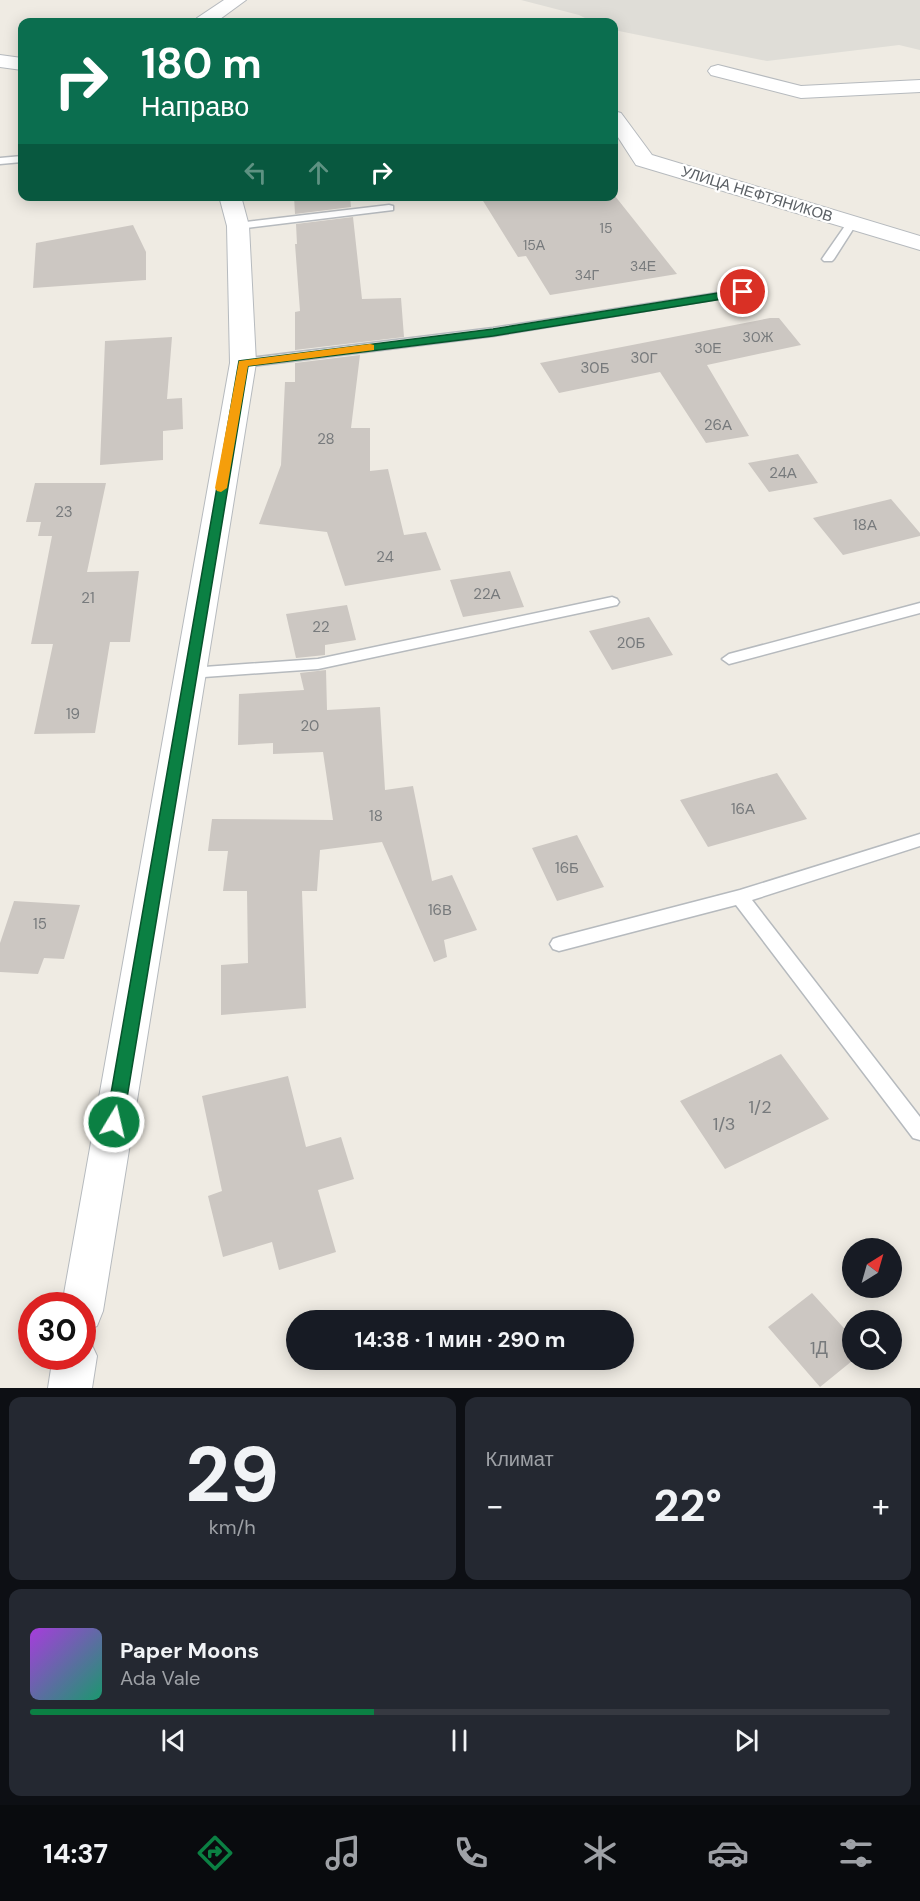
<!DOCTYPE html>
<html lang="ru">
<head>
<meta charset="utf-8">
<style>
	body { margin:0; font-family:"DM Sans",sans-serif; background:#242831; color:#f1f3f6; height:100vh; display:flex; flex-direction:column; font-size:22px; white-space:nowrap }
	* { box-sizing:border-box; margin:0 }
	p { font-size:20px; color:#9ea1a6 }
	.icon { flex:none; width:33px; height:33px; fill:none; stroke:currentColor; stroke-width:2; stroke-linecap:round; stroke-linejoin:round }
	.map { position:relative; height:1388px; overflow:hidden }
	.details { display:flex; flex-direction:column; gap:9px; padding:9px; background:#0d0f14; flex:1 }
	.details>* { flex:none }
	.guide { position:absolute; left:18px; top:18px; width:600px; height:183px; border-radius:12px; box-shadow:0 3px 15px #0003; background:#0b6e4f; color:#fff; overflow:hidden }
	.needle { width:39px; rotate:37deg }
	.controls { position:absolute; left:842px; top:1238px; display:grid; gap:12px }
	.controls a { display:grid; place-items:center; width:60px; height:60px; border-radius:50%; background:#171b24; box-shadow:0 3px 15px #0003; font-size:30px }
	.speed { position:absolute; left:18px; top:1292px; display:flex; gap:12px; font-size:30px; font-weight:700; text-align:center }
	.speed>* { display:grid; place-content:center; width:78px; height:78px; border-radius:50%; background:#171b24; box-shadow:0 3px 15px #0003; line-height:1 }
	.speed .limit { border:9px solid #d22; background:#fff; color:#111 }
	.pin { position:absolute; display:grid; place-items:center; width:51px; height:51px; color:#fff; margin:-26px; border:3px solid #fff; border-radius:50%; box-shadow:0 2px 6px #0007 }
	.me { position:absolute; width:66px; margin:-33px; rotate:9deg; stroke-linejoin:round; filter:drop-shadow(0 0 4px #0008) }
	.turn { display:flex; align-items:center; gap:21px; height:126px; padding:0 24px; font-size:27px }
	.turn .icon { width:78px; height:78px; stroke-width:2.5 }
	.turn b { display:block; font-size:42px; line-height:51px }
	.lanes { display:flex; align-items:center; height:57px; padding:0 24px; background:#0003; justify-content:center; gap:30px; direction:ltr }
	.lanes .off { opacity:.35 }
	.big { font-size:45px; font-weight:700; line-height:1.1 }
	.details .tile { flex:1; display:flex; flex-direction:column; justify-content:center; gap:9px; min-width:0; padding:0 21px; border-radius:12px; background:#242831 }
	.details .dial { align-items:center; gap:0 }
	.dial b { font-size:78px; line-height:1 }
	.song { display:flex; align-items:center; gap:18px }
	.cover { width:72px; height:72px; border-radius:9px; background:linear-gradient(135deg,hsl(280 70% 55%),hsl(160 70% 35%)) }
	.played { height:6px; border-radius:3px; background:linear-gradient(90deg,#0b8043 40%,#363941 40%) }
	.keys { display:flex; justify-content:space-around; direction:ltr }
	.heat { display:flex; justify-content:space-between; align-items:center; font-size:33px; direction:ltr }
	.details .tiles { flex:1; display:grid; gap:9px; grid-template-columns:1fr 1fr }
	.tile:last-child { grid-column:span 2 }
	.trip { position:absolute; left:286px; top:1310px; width:348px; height:60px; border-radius:30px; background:#171b24; box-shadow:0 3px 15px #0003; font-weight:700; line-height:60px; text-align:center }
	.menu { display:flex; height:96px; justify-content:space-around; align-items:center; background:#090b0e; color:#9ea1a6 }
	.menu .icon { width:42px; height:42px }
	.menu .active { color:#0b8043 }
	.menu b { font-size:27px; color:#f1f3f6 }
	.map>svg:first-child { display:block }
</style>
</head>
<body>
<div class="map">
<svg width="920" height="1388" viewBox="0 0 920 1388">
	<rect width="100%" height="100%" fill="#efebe3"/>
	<path fill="#dfddd7" d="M521,0H920V50L899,45L767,61L614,30V22H593L579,15Z"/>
	<path fill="#ccc7c2" d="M294,196H350L351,207L295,214Z
		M480,196H615L677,274L550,295L526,256L518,257Z
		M353,217L362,299L401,298L404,337L295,350V312L300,311L295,244H297L296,224Z
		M133,225L146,252V280L33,288L36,243Z
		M770,318H779L801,345L707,365L749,436L706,443L660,372L559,393L540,363Z
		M172,337L167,399L182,398L183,429L163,431V460L100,465L105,341Z
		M360,355L351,428H370V471L388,469L404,535L426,532L441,570L345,586L327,532L259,524L281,465L285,382H295V363Z
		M798,454L818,483L769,492L748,463Z
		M35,483H106L87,572L139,571L130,642H110L95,733L34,734L53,644H31L52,536H38L41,522H26Z
		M891,499L920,533V536L843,555L813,518Z
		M510,571L524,607L463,617L450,580Z
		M347,605L356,640L325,645V655L296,658L286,614Z
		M649,617L673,655L612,670L589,631Z
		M326,670L327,710L380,707L385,790L413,786L432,881L452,875L477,930L444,940L447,957L434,962L382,842L320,850L317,891H302L306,1008L221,1015V965L248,963L247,891H223L228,851H208L212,819L333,820L323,752L273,754V743L238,745L239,694L304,690L300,673Z
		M777,773L807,819L708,847L680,800Z
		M577,835L604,887L557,901L532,848Z
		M14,901L80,905L64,959L44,958L38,974L0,972V943Z
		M781,1054L829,1119L725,1169L680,1101Z
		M288,1076L306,1147L341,1137L354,1179L318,1190L336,1252L279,1270L272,1242L223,1257L208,1196L222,1191L202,1096Z
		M812,1293L852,1337V1361L820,1387L768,1327Z"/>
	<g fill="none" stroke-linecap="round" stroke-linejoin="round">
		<defs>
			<path id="service" d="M22,156V162L0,164V158Z
				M389,205L393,206V210L238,229L233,226L238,223Z
				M852,220L857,223L834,259L832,261H824L822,259L847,223Z
				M743,289L749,292L747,294L493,336L243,367L237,363L243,359L493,328Z
				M612,597L617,599L619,602L617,605L318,669L190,678L183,673L190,668L318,659Z
				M920,603V613L729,664L722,659L729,654Z
				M920,834V846L752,900L920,1117V1140L913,1138L736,905L559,951L553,949L550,944L553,939L559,937L740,890Z"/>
			<path id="minor" d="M224,0H246L216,22H195L197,18Z
				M0,55L22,58V70L0,67Z
				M718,65L801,86L920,80V92L801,98L711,75L708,71L711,67Z
				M614,111L621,113L652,155L920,236V250L636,165L614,131Z
				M219,196H241L249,226L256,363L103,1311L97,1326L82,1332V1305H62L230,363L227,226Z
				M82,1337L90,1341L97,1356L92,1388H48L53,1356H82Z"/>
		</defs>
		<use href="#service" stroke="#b6babe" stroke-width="3"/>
		<use href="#minor" stroke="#b6babe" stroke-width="2"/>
		<use href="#service" fill="#fff" fill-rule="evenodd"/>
		<use href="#minor" fill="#fff" fill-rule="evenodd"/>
	</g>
	<path fill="#0b8043" stroke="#07532c" stroke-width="1.5" d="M743,289L748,292L747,295L493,336L248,366L123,1122L120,1127L114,1130L108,1127L106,1122L239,361L493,329Z"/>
	<path fill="#f59e0b" d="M370,344L374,345V350L248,366L227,488L221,492L217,491L215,488L239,361Z"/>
	<g text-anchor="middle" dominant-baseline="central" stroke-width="4.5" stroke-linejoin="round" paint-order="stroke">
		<g font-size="14" fill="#777a7c">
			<text x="606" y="228">15</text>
			<text x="534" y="245">15А</text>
			<text x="643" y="266">34Е</text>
			<text x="587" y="275">34Г</text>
			<text x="758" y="337">30Ж</text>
			<text x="708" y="348">30Е</text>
		</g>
		<g font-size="15" fill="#5b6065" stroke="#fff">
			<text transform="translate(757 194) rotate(17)">УЛИЦА НЕФТЯНИКОВ</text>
		</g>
		<g font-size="15" fill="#777a7c">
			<text x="644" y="358">30Г</text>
			<text x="595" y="368">30Б</text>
			<text x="718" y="425">26А</text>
			<text x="326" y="439">28</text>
			<text x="783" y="473">24А</text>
			<text x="64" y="512">23</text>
			<text x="865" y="525">18А</text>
			<text x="385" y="557">24</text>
			<text x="487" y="594">22А</text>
			<text x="88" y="598">21</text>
			<text x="321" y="627">22</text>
			<text x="631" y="643">20Б</text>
			<text x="73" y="714">19</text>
			<text x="310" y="726">20</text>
			<text x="743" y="809">16А</text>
			<text x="376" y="816">18</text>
			<text x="567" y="868">16Б</text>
			<text x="440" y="910">16В</text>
			<text x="40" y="924">15</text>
		</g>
		<g font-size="18" fill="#777a7c">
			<text x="760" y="1107">1/2</text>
			<text x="724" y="1124">1/3</text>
			<text x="819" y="1348">1Д</text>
		</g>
	</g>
</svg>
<div class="controls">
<a><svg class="needle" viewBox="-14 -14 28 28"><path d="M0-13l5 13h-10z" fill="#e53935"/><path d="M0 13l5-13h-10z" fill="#9ea1a6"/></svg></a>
<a><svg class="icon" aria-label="search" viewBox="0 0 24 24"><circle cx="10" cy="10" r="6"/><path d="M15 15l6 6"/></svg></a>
</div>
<div class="speed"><div class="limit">30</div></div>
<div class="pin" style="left:743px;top:292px;background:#d93025"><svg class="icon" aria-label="arrive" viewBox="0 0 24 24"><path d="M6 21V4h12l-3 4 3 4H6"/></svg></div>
<svg class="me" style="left:114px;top:1122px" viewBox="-20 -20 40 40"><circle r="17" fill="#0b8043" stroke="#fff" stroke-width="3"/><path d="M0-11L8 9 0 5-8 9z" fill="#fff"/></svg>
<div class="trip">14:38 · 1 мин · 290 m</div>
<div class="guide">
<div class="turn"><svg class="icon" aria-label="right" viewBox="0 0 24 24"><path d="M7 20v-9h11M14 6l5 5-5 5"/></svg><div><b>180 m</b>Направо</div></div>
<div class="lanes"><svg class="icon off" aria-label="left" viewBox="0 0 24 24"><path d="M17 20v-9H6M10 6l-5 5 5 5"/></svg><svg class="icon off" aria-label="ahead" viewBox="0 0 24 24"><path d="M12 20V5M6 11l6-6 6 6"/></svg><svg class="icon" aria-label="right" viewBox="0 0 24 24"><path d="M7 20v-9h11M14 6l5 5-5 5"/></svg></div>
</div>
</div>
<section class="details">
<div class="tiles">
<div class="tile dial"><b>29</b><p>km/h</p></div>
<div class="tile"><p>Климат</p>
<div class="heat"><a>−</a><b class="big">22°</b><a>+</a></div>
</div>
<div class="tile">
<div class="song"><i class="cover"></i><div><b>Paper Moons</b><p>Ada Vale</p></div></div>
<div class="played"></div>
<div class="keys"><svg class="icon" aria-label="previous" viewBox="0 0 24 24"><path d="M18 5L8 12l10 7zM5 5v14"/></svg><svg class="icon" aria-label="pause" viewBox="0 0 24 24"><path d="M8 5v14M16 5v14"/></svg><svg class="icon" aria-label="next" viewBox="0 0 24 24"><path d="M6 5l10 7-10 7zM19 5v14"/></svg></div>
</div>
</div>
</section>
<nav class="menu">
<b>14:37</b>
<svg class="icon active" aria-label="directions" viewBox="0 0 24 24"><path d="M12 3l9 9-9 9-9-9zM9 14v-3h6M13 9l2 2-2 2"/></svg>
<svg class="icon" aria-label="music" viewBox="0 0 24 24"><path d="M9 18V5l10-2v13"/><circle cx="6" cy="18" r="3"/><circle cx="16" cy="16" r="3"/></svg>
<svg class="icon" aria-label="phone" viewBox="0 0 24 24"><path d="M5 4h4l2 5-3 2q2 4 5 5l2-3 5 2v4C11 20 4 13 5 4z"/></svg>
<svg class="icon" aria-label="climate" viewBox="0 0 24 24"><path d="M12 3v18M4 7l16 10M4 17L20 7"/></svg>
<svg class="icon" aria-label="car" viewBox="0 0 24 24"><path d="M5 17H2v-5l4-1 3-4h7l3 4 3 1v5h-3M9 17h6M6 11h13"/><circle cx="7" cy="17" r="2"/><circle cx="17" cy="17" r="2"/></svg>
<svg class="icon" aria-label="filters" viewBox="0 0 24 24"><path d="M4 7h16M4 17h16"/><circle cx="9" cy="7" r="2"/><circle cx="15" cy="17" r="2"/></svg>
</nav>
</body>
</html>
